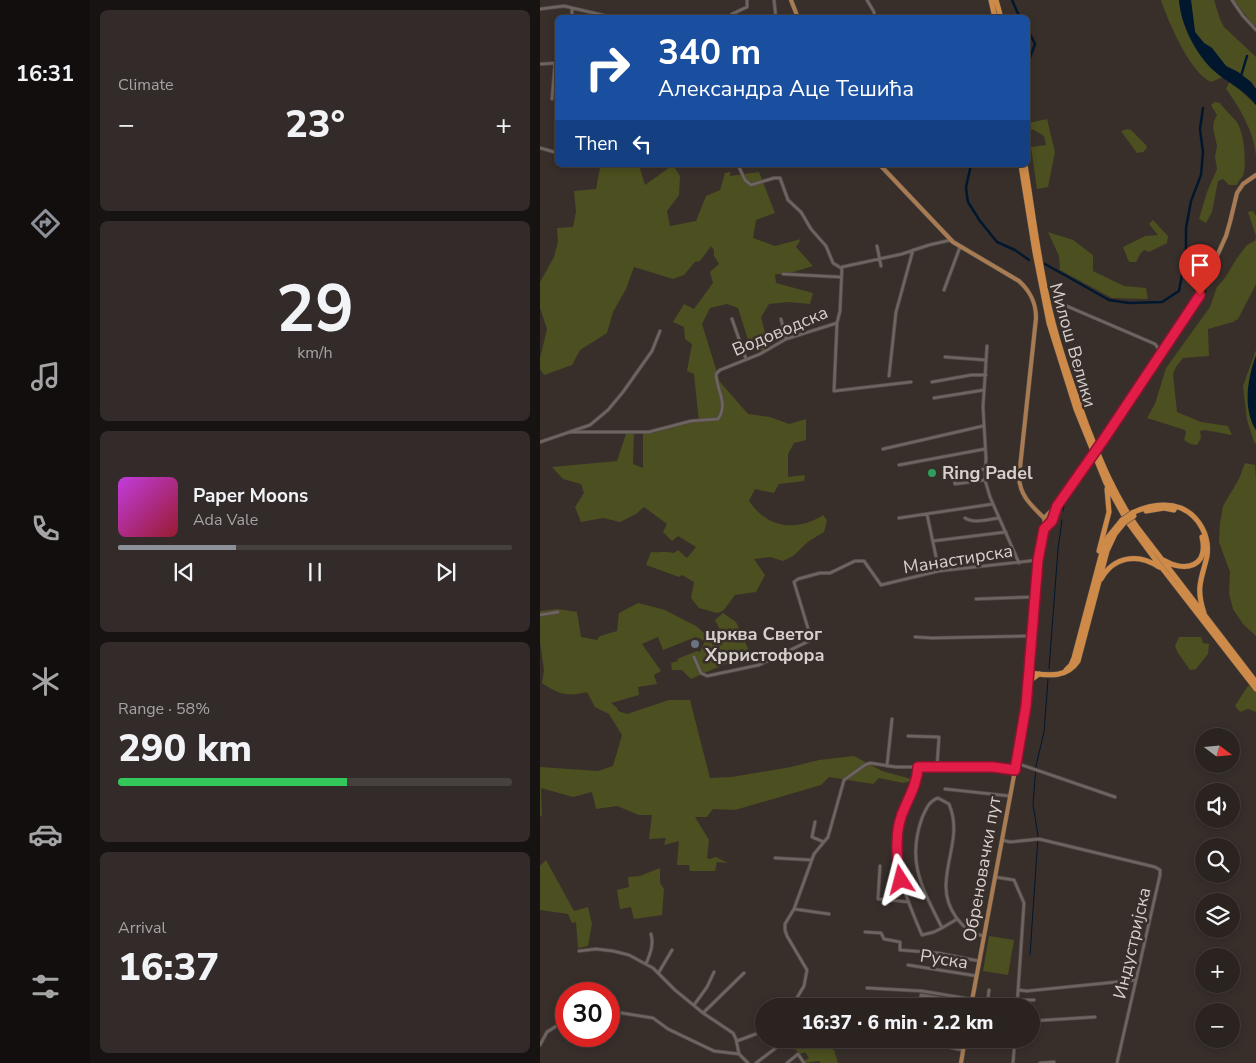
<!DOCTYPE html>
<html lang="en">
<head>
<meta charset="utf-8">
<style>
	body { margin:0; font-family:"Nunito Sans",sans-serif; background:#322b29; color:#f1f3f6; height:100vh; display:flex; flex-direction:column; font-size:19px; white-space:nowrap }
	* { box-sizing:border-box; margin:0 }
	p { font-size:16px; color:#a5a4a5 }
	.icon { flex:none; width:28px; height:28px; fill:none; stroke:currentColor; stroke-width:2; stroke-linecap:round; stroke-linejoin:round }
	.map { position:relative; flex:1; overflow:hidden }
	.drawer { display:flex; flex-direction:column; gap:10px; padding:10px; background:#171312; width:450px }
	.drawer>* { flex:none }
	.hud { position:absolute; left:15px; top:15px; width:475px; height:152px; border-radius:8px; box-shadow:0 2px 8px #0003,0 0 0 1px #46403e; background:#1a4fa0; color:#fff; overflow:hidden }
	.needle { width:32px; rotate:106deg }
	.controls { position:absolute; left:655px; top:728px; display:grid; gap:10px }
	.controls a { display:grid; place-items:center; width:45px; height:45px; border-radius:50%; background:#2a2320; box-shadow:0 2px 8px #0003,0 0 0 1px #46403e; font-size:25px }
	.speed { position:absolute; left:15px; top:982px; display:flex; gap:10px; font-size:25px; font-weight:700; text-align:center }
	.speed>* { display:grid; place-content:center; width:65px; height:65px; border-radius:50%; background:#2a2320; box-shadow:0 2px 8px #0003,0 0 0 1px #46403e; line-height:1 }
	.speed .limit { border:8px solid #d22; background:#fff; color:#111 }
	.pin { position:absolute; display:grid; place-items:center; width:42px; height:42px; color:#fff; margin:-51px -21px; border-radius:50% 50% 50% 0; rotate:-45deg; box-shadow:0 0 5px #0007 }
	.pin .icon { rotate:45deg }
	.me { position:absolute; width:55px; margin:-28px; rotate:351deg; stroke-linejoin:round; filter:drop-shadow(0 0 4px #0008) }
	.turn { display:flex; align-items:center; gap:18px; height:105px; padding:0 20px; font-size:22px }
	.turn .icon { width:65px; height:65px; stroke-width:2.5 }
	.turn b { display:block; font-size:35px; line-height:42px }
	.then { display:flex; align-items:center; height:48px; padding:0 20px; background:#0003; gap:10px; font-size:19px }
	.big { font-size:38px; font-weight:800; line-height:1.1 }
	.drawer .card { flex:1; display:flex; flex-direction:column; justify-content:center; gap:8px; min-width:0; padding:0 18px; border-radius:8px; background:#322b29 }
	.drawer .dial { align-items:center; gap:0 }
	.dial b { font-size:65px; line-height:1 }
	.song { display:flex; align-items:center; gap:15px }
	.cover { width:60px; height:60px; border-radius:8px; background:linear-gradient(135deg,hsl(290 70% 55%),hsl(350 70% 35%)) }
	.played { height:5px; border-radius:2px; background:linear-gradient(90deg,#8c9099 30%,#46403e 30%) }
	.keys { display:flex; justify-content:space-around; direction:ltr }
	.heat { display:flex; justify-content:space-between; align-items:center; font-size:28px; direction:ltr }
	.charge { height:8px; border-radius:4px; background:linear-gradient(90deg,#34c759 58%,#46403e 0) }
	.trip { position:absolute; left:215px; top:998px; width:285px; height:50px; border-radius:25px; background:#2a2320; box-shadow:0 2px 8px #0003,0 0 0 1px #46403e; font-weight:800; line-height:50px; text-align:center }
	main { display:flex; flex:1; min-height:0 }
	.tab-bar { display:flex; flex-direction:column; width:90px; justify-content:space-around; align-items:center; background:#110e0d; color:#a5a4a5 }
	.tab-bar .icon { width:35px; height:35px }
	.tab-bar .on { color:#8c9099 }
	.tab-bar b { font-size:22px; color:#f1f3f6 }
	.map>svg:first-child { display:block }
</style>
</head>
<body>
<main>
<nav class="tab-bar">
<b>16:31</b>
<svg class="icon on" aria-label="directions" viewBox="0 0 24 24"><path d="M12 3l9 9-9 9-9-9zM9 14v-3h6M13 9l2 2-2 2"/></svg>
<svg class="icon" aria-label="music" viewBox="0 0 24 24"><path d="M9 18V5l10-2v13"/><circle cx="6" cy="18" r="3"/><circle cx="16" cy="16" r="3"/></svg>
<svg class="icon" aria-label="phone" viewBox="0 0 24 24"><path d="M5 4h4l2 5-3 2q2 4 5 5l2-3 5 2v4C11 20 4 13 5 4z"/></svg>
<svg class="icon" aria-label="climate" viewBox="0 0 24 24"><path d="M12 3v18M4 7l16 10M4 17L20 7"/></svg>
<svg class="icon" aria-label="car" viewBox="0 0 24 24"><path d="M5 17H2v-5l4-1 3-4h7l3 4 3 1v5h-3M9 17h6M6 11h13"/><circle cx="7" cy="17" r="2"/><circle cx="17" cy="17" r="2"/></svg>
<svg class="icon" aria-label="filters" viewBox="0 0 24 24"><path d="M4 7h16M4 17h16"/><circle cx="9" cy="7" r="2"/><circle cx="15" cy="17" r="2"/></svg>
</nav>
<section class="drawer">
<div class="card"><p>Climate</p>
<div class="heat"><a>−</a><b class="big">23°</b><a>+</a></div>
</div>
<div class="card dial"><b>29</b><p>km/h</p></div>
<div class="card">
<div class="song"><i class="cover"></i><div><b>Paper Moons</b><p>Ada Vale</p></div></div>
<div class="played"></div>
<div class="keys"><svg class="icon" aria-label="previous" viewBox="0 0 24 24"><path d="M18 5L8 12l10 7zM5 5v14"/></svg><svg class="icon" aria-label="pause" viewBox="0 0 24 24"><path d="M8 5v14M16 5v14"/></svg><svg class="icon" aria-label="next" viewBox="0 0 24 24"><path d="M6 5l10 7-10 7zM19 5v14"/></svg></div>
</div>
<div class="card"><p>Range · 58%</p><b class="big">290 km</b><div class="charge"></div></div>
<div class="card"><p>Arrival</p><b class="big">16:37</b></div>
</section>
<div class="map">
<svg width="716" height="1063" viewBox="0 0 716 1063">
	<rect width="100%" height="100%" fill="#382f2b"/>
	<path fill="#4c4f1f" d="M621,0H639C641,29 659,60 683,77L671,82C650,73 628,21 621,0Z
		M651,0H674L680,19L684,27L716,57V89L711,82L698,72L686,66L672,48L664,43L655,32Z
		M694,0H716V26L713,25Z
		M690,81L716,105V156C714,132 700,108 686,89Z
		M675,102L680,103C685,110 691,115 696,121C704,131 706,159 704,172C703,178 699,179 697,185H689L683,179L678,181L672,212L666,223L659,219L667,192L677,169L675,157L677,146L673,128L674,121L677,115L671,105Z
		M507,119L515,152L508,187L497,189L491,147L506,145L504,136L494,130L488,129V123Z
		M587,129L591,130L606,145L607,148L603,152L597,153L581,131Z
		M55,165H99L105,185L133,165L140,176L139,195L127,211L130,226L156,221L166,196L180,190L185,173L190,172V176L219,172L235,213L216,220L213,238L235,246L261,239L256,247L273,266L247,274H235L236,283L273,293L270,304L249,302L229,304L221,317L229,348L220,352L212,340H208L198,308L187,304L170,308L162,324L180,382L208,414L230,417L249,424L266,419V440L254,443L248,454V477L265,475L264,481L239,484L234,493L215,489L209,501C227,528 257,532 283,515L287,520L284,532L269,541L253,556L243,561L230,557L214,559L225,575L216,592L195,595L183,611L177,613L159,608L151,598L154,582L142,575L139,577L106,565L111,552C121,553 124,551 134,553L138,550L147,558L156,547L138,536L132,541L123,532L127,524L104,507L96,514L80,522L63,518L41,522L35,507L44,493L41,484L23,479L12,467L77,461L86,434L94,433L93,464L103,468V434L113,433L153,422H159L154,374L147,371L152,344L145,339L144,327L133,322L144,304L154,309L173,283L170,272L179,264L174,256V250L171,246L160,261L155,262L144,275L133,279L94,267L86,289L73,312L67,333L40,350L32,365L4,375L0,369V358L7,329L0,308V282L14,257L18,242L17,228L33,227L36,212L34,191L56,189L60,168Z
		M713,211L716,216V284L714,288L698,319L693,322L668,329L669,356L643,358L636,367L633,374L637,412L661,422L688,426L692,435L665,430L660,431L661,438L657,445L650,444L644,440L646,433L645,430L607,418L615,404L626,368L670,307L677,287L685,278L697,258L707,245L715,241L716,236L708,212Z
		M613,220L628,236L627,243L609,252L604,250L600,254L596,262H589L583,247L605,236L618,235L609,224Z
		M508,232L533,240L553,255V271L584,286L606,288L608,299L572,298L520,270L519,256Z
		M716,350V444L714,442L707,420L703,386Z
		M705,463L715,465L716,479V636L703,624L693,609L689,593L690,572L679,542L680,523L683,506L699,479Z
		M98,603L125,610L156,626L171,639L185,640L175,620L183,613L196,622L210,653L151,679L142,670H132L131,663L138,661L137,659L157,651L160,652L165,641L156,637L123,650L118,637L102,644L121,671L114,675L117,684L98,687L99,695L71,703L77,708L78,711L87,714L129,700H150L170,778L192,777L251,767L279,760L314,756L342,771L375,780L363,783L339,778L333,784L289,777L281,785L195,810L173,809L167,817H155L169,840L167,858L170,859L176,857L188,863L177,862L175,871H150L149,865H137L139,841L124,845L126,838L109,839L112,815H99L77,806L56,809L52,792L33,797L1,788L2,815L0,817V767L58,771L73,766L82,735L69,714L55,707L47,692C27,697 18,694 2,683L4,670L0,642V611L18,609L37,612L41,637L57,640L60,636L77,631L79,613Z
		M639,637H661L663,643L669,644L668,654L656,669L650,670L638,653L635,646Z
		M716,681V712L708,709L700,712L695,706L707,687Z
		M6,860L34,911L48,907L52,924L48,946L38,948L36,922L32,923L28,914L0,910V866Z
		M120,868V883L124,889L122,915L94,919L91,907L80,909L77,890L89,887L88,877L100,876Z
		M449,936L474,940L468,975L443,971Z
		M253,1039H259L261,1042L264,1041L294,1050L298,1063H280L279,1061L265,1063L264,1061L269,1058L265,1052L260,1054L248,1042Z"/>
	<path fill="#00172e" d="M639,0H651L655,32L664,43L672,48L686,66L698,72L711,82L716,89V105C704,89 687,83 673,70C655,53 641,24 639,0Z
		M716,355V430C702,408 708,377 716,355Z"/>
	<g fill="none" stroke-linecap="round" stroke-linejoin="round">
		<path stroke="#00172e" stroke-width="1" d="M613,373L665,295L666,287L660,283L643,270
			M562,449L606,382
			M523,511L524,506L554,460
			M509,669L518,549L522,520
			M490,955L498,836L493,804L496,766L504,732L508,679"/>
		<path stroke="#00172e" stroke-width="2.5" d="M472,0L480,18
			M488,30L495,44L488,63
			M701,76L707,56
			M431,165L426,187L427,196L428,202L440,221L457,242L475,250L489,260
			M505,264L569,300L589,303L622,302L639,291L646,254V228L651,201L661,175L663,152L660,129L663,108"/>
		<defs>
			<path id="minor" d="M234,0L236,18
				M327,0L334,12L335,18
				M692,0L703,16L716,30
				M0,9L24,6L75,18
				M192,14L207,7V0
				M32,18V9
				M0,64L18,63
				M12,99L15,63
				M0,148L18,153
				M198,165L205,180L211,185L234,178H240L248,200L261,212L271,229L286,246L293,263L301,268
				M337,246L341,266
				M243,274L300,277
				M404,290L420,247
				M522,304L615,344L621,352
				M192,319L206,359
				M241,319L246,339
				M297,323L294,391L371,382
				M447,346L443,407L446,458L445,480L450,497L479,563
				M405,357L446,360
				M349,376L356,312L373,250
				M392,382L431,375H446
				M394,398L444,390
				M31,432H109L151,421L178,419C189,404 176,389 176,374L180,370L220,354L246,339L297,323L300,311L302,267L362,254L389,245L411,240
				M0,442L50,425L68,410L83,392L112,351L120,331
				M343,449L443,426
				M359,465L445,449
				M405,476L445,469
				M414,478L415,484L445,480
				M387,514L399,571
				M359,518L453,504
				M425,518C434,524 449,519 459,518
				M393,541L466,532
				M436,599L494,597
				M0,615L18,612
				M375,637L392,638L491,636
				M154,657L161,673L167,676L219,665L269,641L270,635L254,582L258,579L280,573H290L315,561H324L341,585L399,571L498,560
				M368,736L399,737L397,767
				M476,763L575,797
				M347,766L352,719
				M379,767C377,789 366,799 361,818C350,861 365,896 382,935L394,932L402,928
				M405,789L470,796
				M275,822L272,837L284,842
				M462,840L470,842L499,839L615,867L620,870V875L577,1063
				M235,858L272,860
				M340,866L338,899L369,902
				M455,877L474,880L484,903L477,1006
				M254,909L289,914
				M417,919L402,928C383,889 366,863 382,818C386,809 389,801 398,798L409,804C421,833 407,855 406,884C405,907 421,932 444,936
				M325,932L341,933L344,939L360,942V950L398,953L439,961
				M39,951L56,949L73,951L89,955L113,968L135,990L163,1013L193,1033L196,1039L199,1054L208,1063
				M106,964C110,954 114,945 111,934
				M368,965L437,976
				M119,972L132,950
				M327,988L382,991L448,1002
				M478,990L487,991L596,980
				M477,1000H494
				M154,1005L167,987L174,972
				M252,1006L264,986L267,970L247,936L245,930V924L254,909L274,854L288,837L304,780L325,765L330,763L356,767H453L475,770
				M381,1006V995L432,1004
				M447,1006L449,990
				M69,1011L113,1018L128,1029L174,1051L199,1054
				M163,1013L204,973
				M491,1021L555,1017
				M366,1039L423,1050
				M197,1041L224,1031
				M0,1045L7,1032L26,1020
				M216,1063L245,1041
				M247,1063L258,1054L264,1063
				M473,1063L475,1039
				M500,1063L514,1062"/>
			<path id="major" d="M251,0L258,18
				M340,165L413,242L479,281C491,292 496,303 496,318L479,477C480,496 491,505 504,518
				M564,439L658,298L686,236L690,222L697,193L703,184L716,175
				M504,529L512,521L516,508
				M431,1006L484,722L497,569L500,543L505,525L504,518L517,505L545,465
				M421,1063L425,1039"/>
			<path id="highway" d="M451,0L455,18
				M456,0L461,18
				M481,165L495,252L509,323L536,409L566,483L587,521L615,559L716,689
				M485,165C492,207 497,250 506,292C515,338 531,382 547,426C561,462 575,496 597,527L716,682
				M606,511L624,508L634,510
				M592,513C607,506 624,502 641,508C659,516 670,536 667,556C665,566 661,576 660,586C659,595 661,604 664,613
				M559,551L569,512L567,489
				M623,560C645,573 669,567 662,537
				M561,579C574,556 598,553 619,567
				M526,670L531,665L534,658L561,556L568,537L582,520
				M489,673C507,675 526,679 538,661L567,551L575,534L584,523
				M488,686L492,679L499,674"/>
		</defs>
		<use href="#minor" stroke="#524b48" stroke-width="4"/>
		<use href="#major" stroke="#524b48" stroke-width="5"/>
		<use href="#highway" stroke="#524b48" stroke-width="6"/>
		<use href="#minor" stroke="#6e6460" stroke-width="2.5"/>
		<use href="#major" stroke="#a87b52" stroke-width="4"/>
		<use href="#highway" stroke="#ce8a48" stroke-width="5"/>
		<defs>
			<path id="major-bridge" d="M545,465L564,439"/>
			<path id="highway-bridge" d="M582,520L592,513
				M584,523L594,516"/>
		</defs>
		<use href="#major-bridge" stroke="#524b48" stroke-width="5" stroke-linecap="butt"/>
		<use href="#highway-bridge" stroke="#524b48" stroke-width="6" stroke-linecap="butt"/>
		<use href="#major-bridge" stroke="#a87b52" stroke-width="4"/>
		<use href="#highway-bridge" stroke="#ce8a48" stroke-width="5"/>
	</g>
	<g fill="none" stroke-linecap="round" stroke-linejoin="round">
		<defs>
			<path id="route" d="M361,880C356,857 354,829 365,807C371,793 377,783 378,767H453L475,770L486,706L498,560L504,529L512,521L517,506L564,439L660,295"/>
		</defs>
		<use href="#route" stroke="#92132f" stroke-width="12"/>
		<use href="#route" stroke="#e11d48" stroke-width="9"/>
	</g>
	<circle fill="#2e9e5b" stroke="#382f2b" stroke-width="2" cx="392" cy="473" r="5"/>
	<circle fill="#6b7280" stroke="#382f2b" stroke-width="2" cx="155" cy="644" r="5"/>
	<g text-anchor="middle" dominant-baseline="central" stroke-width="5" stroke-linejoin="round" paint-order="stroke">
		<g font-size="18" fill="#d6d0ce" stroke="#382f2b">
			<text transform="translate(240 331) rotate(-23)">Водоводска</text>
			<text transform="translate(533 345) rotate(74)">Милош Велики</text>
			<text transform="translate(418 559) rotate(-9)">Манастирска</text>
			<text transform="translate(442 869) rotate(-80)">Обреновачки пут</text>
			<text transform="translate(592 943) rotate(-77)">Индустријска</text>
			<text transform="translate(404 959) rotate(9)">Руска</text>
		</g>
		<g font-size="18" font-weight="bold" fill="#d6d0ce" stroke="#382f2b" text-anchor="start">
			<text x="402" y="473">Ring Padel</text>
			<text x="165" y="634">црква Светог<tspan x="165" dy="21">Хрристофора</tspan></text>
		</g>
	</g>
</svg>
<div class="controls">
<a><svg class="needle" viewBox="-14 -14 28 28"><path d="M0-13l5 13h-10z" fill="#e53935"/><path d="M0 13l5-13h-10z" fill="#a5a4a5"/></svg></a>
<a><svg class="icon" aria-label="sound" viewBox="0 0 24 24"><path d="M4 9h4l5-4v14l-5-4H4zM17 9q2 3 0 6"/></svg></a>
<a><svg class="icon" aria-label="search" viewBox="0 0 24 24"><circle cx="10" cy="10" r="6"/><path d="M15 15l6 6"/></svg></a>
<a><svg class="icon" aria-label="layers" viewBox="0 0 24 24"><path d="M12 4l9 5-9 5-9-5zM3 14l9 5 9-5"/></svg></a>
<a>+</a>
<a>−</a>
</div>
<div class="speed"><div class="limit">30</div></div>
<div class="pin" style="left:660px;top:295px;background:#d93025"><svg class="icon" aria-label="arrive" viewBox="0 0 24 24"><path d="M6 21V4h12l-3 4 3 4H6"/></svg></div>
<svg class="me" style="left:361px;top:880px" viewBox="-20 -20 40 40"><path d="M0-17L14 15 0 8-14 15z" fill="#e11d48" stroke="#fff" stroke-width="4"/></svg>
<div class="trip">16:37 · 6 min · 2.2 km</div>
<div class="hud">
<div class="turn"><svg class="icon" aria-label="right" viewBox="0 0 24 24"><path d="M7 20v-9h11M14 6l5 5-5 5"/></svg><div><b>340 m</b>Александра Аце Тешића</div></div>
<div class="then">Then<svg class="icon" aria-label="left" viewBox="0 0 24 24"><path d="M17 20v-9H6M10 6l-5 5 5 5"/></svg></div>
</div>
</div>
</main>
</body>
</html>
